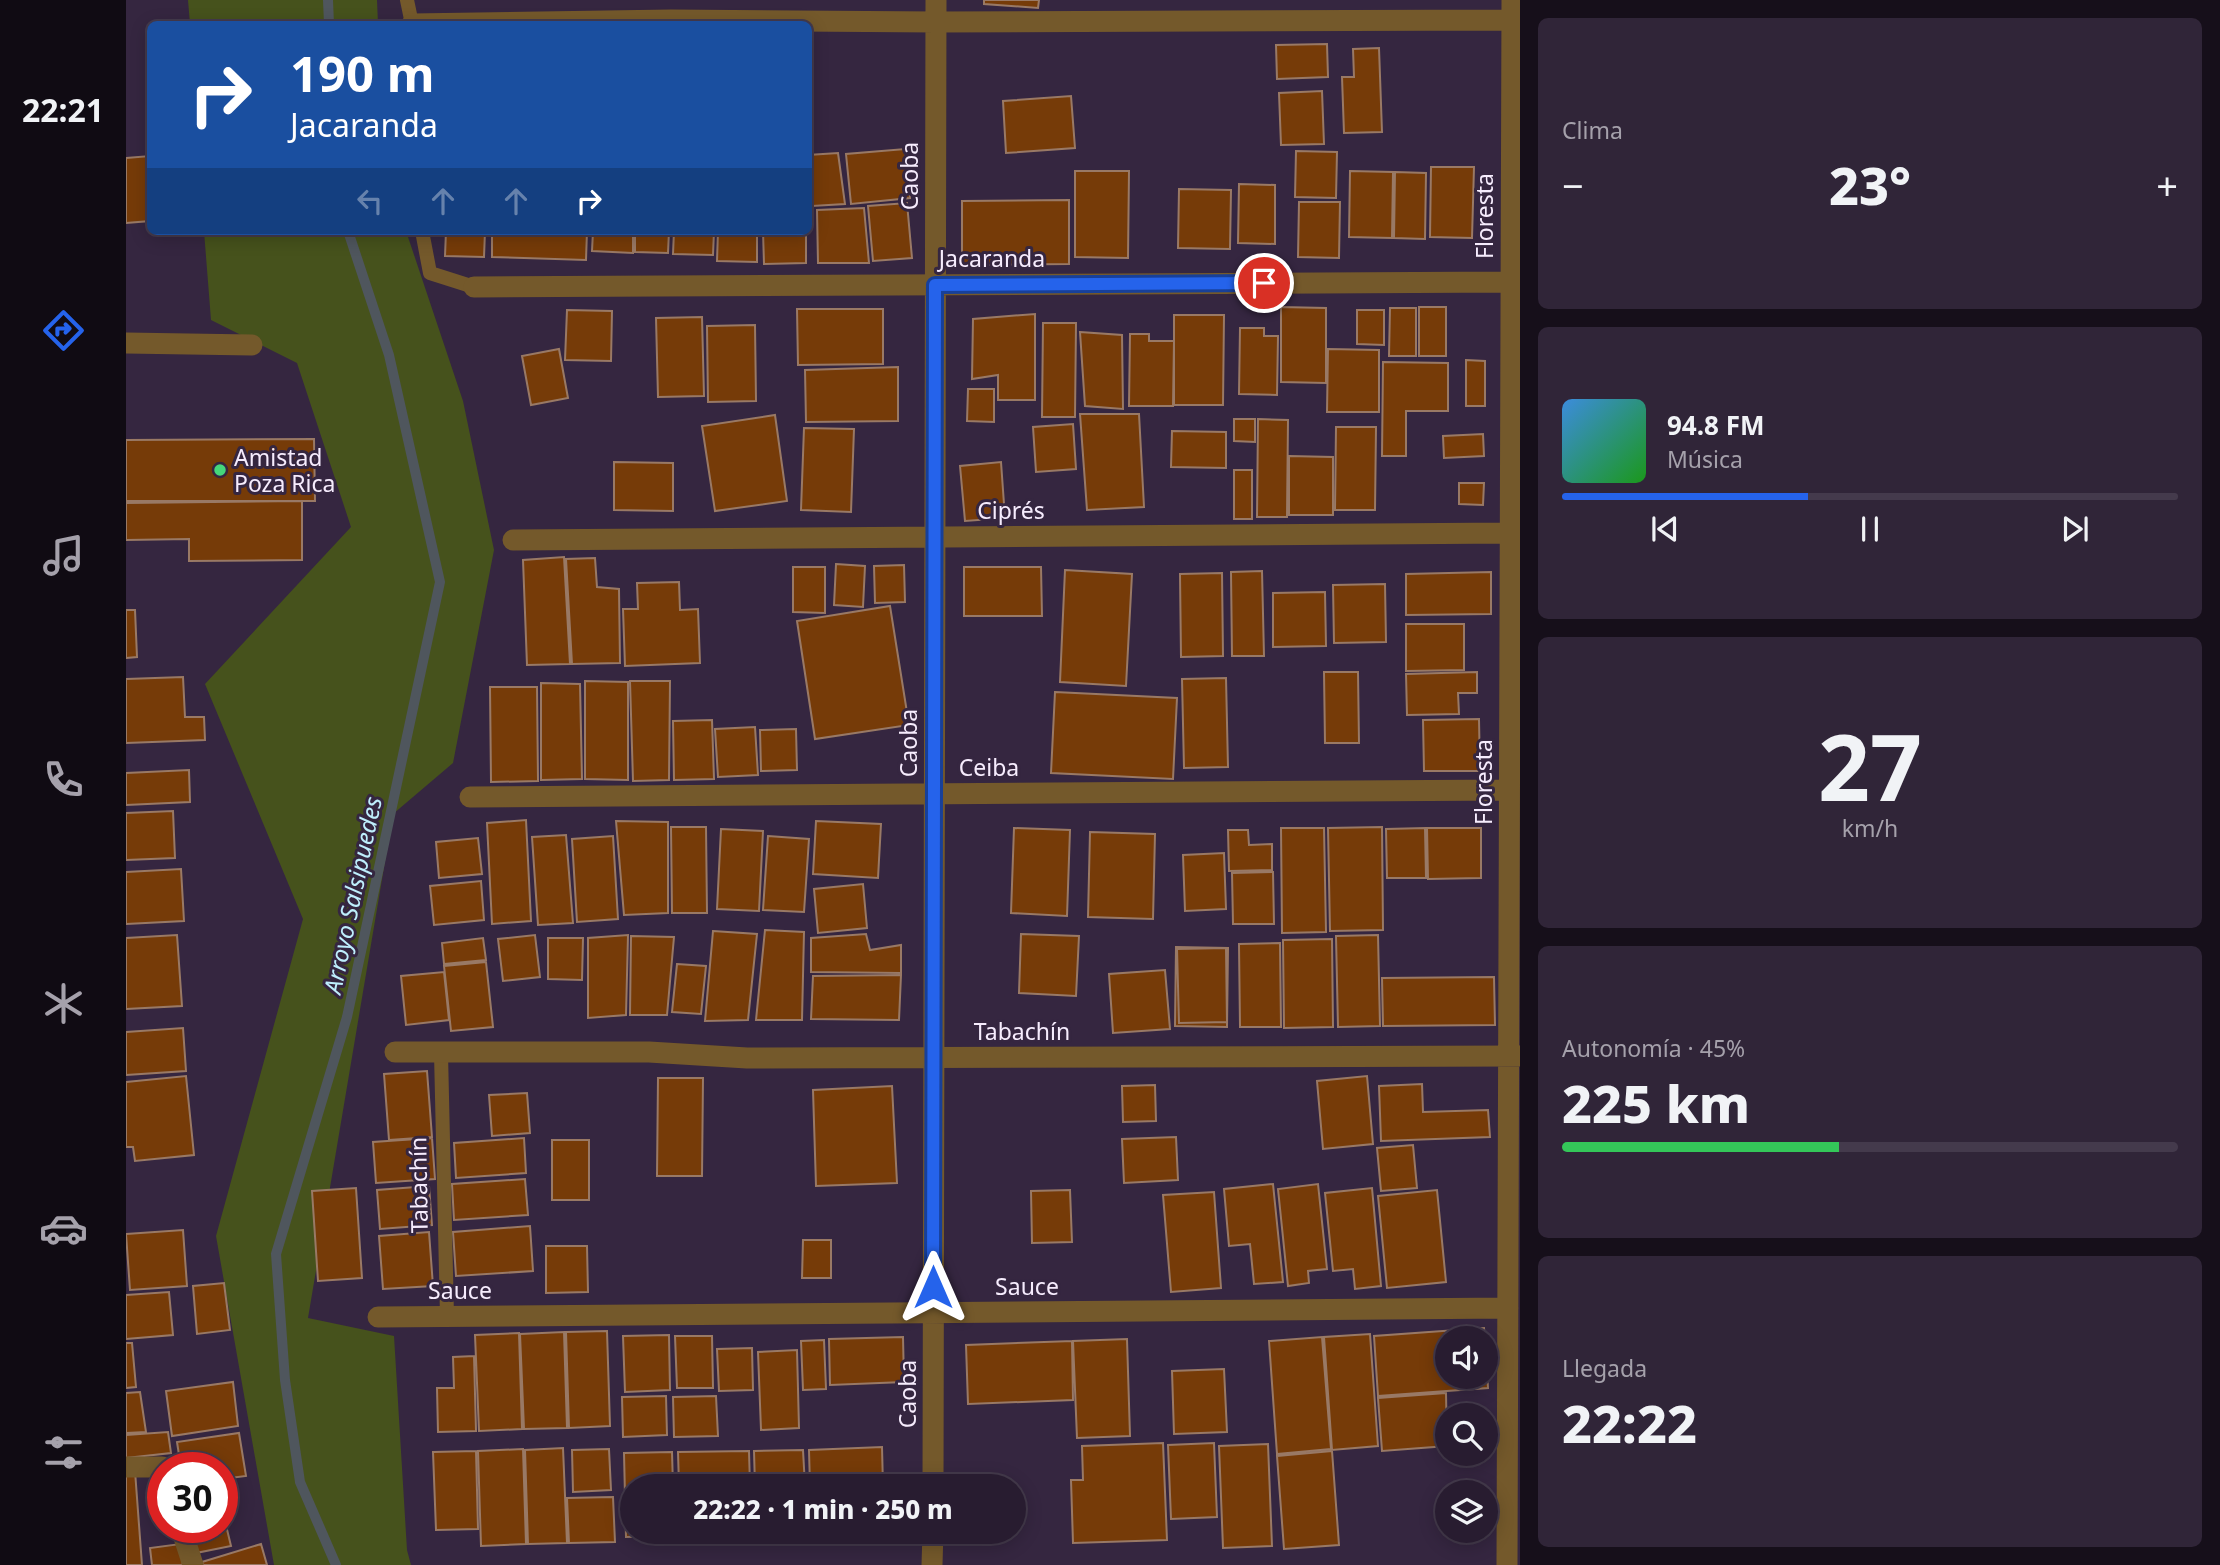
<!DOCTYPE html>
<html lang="es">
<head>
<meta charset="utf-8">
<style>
	body { margin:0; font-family:"Noto Sans",sans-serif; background:#302538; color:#f1f3f6; height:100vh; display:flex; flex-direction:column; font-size:26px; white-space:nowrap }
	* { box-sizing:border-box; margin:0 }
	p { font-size:23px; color:#a5a1ab }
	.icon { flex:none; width:38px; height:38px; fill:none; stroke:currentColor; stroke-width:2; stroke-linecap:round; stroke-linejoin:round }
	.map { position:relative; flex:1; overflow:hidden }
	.drawer { display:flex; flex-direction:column; gap:18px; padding:18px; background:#160f1a; width:700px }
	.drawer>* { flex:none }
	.guide { position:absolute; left:21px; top:21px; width:665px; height:214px; border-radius:10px; box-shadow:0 4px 18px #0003,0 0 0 2px #443a4c; background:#1a4fa0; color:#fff; overflow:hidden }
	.tools { position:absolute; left:1309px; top:1326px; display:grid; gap:14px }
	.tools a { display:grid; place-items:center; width:63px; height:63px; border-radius:50%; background:#281c30; box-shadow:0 4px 18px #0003,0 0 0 2px #443a4c; font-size:35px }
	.speed { position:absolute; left:21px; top:1452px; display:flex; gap:14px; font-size:35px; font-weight:700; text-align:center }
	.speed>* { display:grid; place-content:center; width:91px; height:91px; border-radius:50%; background:#281c30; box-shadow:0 4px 18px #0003,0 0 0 2px #443a4c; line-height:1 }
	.speed .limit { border:10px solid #d22; background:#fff; color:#111 }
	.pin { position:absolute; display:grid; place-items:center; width:60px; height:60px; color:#fff; margin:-30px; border:4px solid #fff; border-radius:50%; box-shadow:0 2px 7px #0007 }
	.me { position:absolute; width:77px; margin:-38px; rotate:0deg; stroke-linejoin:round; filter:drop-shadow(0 0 5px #0008) }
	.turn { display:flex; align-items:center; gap:24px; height:147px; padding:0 28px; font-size:32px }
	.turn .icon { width:91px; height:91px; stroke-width:2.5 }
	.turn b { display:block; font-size:49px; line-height:60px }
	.lanes { display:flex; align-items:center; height:66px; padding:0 28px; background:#0003; justify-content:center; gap:35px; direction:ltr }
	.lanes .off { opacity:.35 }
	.big { font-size:52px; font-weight:800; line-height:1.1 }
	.drawer .tile { flex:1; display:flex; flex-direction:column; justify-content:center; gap:10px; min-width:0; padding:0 24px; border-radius:10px; background:#302538 }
	.drawer .dial { align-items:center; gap:0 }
	.dial b { font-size:91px; line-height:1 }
	.song { display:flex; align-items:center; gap:21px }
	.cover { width:84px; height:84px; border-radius:10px; background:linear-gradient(135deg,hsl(210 70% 55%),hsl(120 70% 35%)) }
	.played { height:7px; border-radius:4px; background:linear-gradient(90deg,#2563eb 40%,#443a4c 40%) }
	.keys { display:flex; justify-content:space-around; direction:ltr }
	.heat { display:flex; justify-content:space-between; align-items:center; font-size:38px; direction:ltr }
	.charge { height:10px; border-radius:5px; background:linear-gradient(90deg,#34c759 45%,#443a4c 0) }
	.trip { position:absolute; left:494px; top:1474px; width:406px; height:70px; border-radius:35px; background:#281c30; box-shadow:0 4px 18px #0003,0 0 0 2px #443a4c; font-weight:800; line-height:70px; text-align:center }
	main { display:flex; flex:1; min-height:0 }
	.tab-bar { display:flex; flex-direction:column; width:126px; justify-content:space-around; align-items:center; background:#100b13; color:#a5a1ab }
	.tab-bar .icon { width:49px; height:49px }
	.tab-bar .active { color:#2563eb }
	.tab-bar b { font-size:32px; color:#f1f3f6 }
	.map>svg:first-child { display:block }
</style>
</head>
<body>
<main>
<nav class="tab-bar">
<b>22:21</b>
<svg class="icon active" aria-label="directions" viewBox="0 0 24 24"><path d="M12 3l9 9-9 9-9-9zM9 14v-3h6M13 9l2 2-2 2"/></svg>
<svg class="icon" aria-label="music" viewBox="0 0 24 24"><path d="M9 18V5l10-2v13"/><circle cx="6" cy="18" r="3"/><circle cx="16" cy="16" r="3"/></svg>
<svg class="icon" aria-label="phone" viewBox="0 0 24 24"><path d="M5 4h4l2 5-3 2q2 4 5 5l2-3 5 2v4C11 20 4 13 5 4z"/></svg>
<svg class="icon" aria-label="climate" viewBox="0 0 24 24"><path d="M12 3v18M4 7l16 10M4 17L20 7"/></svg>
<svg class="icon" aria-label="car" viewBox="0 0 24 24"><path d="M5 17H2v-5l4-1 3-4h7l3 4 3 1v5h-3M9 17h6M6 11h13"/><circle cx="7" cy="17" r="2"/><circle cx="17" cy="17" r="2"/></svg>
<svg class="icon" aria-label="filters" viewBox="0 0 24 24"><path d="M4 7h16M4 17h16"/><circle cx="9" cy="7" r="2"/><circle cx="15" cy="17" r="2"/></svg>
</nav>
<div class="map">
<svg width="1394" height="1565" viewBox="0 0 1394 1565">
	<rect width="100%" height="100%" fill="#352640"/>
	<path fill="#46521c" d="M62,0H251L252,24H64Z
		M78,231H280L337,401L368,550L327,763L267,814L182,1318L268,1336L281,1550L285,1565H148L90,1236L177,919L79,684L225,527L171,363L85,320Z"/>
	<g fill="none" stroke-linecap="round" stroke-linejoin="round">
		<path stroke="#4f565d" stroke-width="10" d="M202,0L203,24
			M210,1565L174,1482L159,1380L150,1254L221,1017L314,582L263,355L222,231"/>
	</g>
	<path fill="#763b08" stroke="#997965" stroke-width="2" d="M858,0H913L912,8L858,4Z
		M1201,44L1202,77L1151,79L1150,45Z
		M1253,48L1256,132L1218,133L1216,77H1228L1227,49Z
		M1196,91L1198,144L1155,145L1153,93Z
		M945,96L949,148L880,153L877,101Z
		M779,149L784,198L725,204L720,154Z
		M1170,151L1211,152L1210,198L1169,197Z
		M712,153L719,204L686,206L682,155Z
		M24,156V221L0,223V158Z
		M1305,167H1348L1346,238L1304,237Z
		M949,171H1003L1002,258L949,257Z
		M1224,171L1267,172L1266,238L1223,237Z
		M1269,172L1300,173L1299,239L1268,238Z
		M1113,184L1149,185V244L1112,243Z
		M1053,189L1105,190L1104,249L1052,248Z
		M943,200V264L836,265V201Z
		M1173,202H1214L1213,258L1172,257Z
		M781,203L786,258L747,261L742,206Z
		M738,208L743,263H692L691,210Z
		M320,231H359L358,257L319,256Z
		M366,231H461L460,260L366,257Z
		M467,231H507V253L466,251Z
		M509,231H543L542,253L509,252Z
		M548,231H588L587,255L547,254Z
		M592,231H631V262L591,261Z
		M637,231H680V263L638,264Z
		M1155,307L1200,308V383L1155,382Z
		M1293,307H1320V356H1293Z
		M1264,308H1290V356H1263Z
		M671,309H757V364L672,365Z
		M441,310L486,311L485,361L439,360Z
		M1231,310H1258V345L1231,344Z
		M909,314V400H872V375L846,379L847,319Z
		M1048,315H1098L1097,405H1048Z
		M576,317L578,396L532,397L530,318Z
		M917,323H950L949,417H916Z
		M629,325L630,401L582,402L581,326Z
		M1114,328H1138V336H1152L1151,395L1113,394Z
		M954,332L996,335L997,409L959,406Z
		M1004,334H1023V341H1048L1047,406H1003Z
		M433,349L442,398L405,405L396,356Z
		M1202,349L1253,350V412H1201Z
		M1340,360L1359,361V406H1340Z
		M1257,362L1322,363V411H1280V456H1256Z
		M772,367V421L680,422L679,370Z
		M842,389H868V422L841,421Z
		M954,414H1013L1018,507L961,510Z
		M649,415L661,501L589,511L576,426Z
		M1108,419H1129V442L1108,441Z
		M1132,419L1162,420L1161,517H1131Z
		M947,424L950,469L910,472L907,427Z
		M1210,427H1250L1249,510H1209Z
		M678,428L728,429L725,512L675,510Z
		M1046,431L1100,432V468L1045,467Z
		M1357,434L1358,456L1318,458L1317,436Z
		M188,439L189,501H0V440Z
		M1163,456L1207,457V515H1163Z
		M488,462L547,463V511L488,510Z
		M875,462L879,518L839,521L834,466Z
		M1108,470H1126V519H1108Z
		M1333,483H1358L1357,505L1333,504Z
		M176,501V560L63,561V539L0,540V503Z
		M438,557L444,664L401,665L397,560Z
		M469,558L471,587L493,589L494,663L446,664L440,559Z
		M710,564L739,566L737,607L708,605Z
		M778,565L779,602L749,603L748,566Z
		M667,567H699V613L667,612Z
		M838,567H915L916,616H838Z
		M939,570L1006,574L1000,686L934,682Z
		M1136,571L1138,656H1106L1105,572Z
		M1365,572V614L1280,615V574Z
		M1096,573L1097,656L1055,657L1054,574Z
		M553,582L554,610L572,609L574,663L499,666L497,609H512L511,583Z
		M1259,584L1260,642L1208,643L1207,585Z
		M1199,592L1200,646L1147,647V593Z
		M764,606L783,725L689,739L671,621Z
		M0,610H9L11,657L0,658Z
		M1280,624H1338V670L1280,671Z
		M1198,672H1232L1233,743H1199Z
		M1351,672V693H1332L1333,714L1281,715L1280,674Z
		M57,677L59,717H78L79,740L0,743V679Z
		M1100,678L1102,767L1058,768L1056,679Z
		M459,681L502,682V780L459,779Z
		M504,681H544L543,780L507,781Z
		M415,683L454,684L456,779L415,780Z
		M364,687H411L412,781L365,782Z
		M929,692L1051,698L1047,779L925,773Z
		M1353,719L1354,771H1298L1297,720Z
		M586,720L588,779L548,780L547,721Z
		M629,727L632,775L592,777L589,729Z
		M670,729L671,770L635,771L634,730Z
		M63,770L64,802L0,805V773Z
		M47,811L49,858L0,860V813Z
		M400,820L405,921L366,924L361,823Z
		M490,821L542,822V913L498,915Z
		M690,821L755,824L752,878L687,874Z
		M545,827H580L581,913H546Z
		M1256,827L1257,930L1204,931L1202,828Z
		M888,828L944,830L941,916L885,913Z
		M1155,828H1198L1200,932L1156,933Z
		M1299,828L1300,878H1261L1260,829Z
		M1301,828H1355V878L1302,879Z
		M595,829L637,831L633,911L591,909Z
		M1102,830H1122L1123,845L1146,844V870L1103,871Z
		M964,832L1029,834L1027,919L962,917Z
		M440,835L447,923L412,925L406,837Z
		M487,836L492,919L451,922L446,839Z
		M642,836L683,839L678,912L637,910Z
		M352,838L356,874L313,878L310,842Z
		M1098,853L1100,909L1059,911L1057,855Z
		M55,869L58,921L0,924V872Z
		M1147,872L1148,924H1107L1106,873Z
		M355,881L358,920L308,925L304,886Z
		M737,884L741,928L692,933L688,889Z
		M639,930L678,932L676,1020H630Z
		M587,931L631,934L622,1020L579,1021Z
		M740,934L744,950L775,945V973L685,972V938Z
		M895,934L953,936L950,996L893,993Z
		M51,935L56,1006L0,1009V938Z
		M409,935L414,977L377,981L372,939Z
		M502,935L500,1015L462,1018V938Z
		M1252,935L1254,1026L1212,1027L1210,936Z
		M505,936L548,937L541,1015H504Z
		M357,938L360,960L318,964L316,943Z
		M422,938H457L456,980L422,979Z
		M1206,939L1207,1027L1158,1028L1157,940Z
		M1154,943L1155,1027H1114L1113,944Z
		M1050,947L1102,948L1101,1027L1049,1026Z
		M1100,948L1101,1022L1053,1023L1051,949Z
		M360,962L367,1027L325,1031L318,966Z
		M551,964L580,966L575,1014L546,1012Z
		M1039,970L1044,1029L987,1033L983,974Z
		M318,972L323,1020L280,1025L275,976Z
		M775,975L773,1020L685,1019L687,976Z
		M1368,977L1369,1025L1257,1026L1256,978Z
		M57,1028L60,1071L0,1075V1032Z
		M301,1071L306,1137L263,1140L258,1074Z
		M60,1076L68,1155L9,1161L7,1147H0V1082Z
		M1241,1076L1247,1144L1197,1149L1191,1081Z
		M532,1078H577L576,1176H531Z
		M1296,1084L1297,1112L1362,1110L1364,1137L1255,1141L1253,1086Z
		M1029,1085L1030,1121L997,1122L996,1086Z
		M766,1086L771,1183L690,1186L687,1090Z
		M401,1093L404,1133L366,1136L363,1095Z
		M1050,1137L1052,1180L998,1183L996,1139Z
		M306,1138L309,1179L250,1183L247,1142Z
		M398,1138L400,1173L330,1178L328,1143Z
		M426,1140H463V1200H426Z
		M1287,1145L1291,1188L1255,1191L1251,1148Z
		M399,1179L402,1215L328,1220L326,1184Z
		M1147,1184L1157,1282L1128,1284L1124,1244L1103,1246L1098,1189Z
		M1192,1184L1201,1269L1182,1271L1183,1283L1162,1286L1152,1189Z
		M303,1186L306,1225L254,1229L251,1190Z
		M230,1188L236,1278L192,1281L186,1191Z
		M1246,1188L1255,1286L1229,1289L1227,1269L1207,1271L1199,1193Z
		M944,1190L946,1242L906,1243L905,1191Z
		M1311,1190L1320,1282L1261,1288L1252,1196Z
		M1088,1192L1095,1288L1045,1292L1037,1195Z
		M404,1226L407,1271L330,1276L327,1232Z
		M57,1230L61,1286L4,1290L0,1234Z
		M303,1232L307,1286L257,1289L253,1236Z
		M677,1240H705V1278H676Z
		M420,1246H461L462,1292L420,1293Z
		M98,1283L104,1330L71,1334L67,1286Z
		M43,1292L47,1335L0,1339V1295Z
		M1358,1328L1359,1339H1321V1377H1360V1352L1362,1388L1252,1396L1248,1336Z
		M481,1331L484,1426L443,1428L440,1332Z
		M438,1332L441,1428L398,1429L394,1334Z
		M393,1333L396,1429L353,1431L349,1335Z
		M1244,1334L1252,1446L1206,1450L1198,1337Z
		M543,1335L544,1390L499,1392L497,1336Z
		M549,1336H586L587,1388H551Z
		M777,1337L778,1382L704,1385L703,1339Z
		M1196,1337L1205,1449L1151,1454L1143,1341Z
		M1001,1339L1004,1436L951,1438L947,1341Z
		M698,1340L700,1389L677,1390L675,1341Z
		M946,1341L947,1400L842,1404L840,1345Z
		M0,1343H6L10,1387L0,1388Z
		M626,1348L627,1390L593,1391L591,1349Z
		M671,1350L673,1428L635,1430L632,1352Z
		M348,1356L350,1431L312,1432L311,1388H328L327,1357Z
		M1098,1369L1101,1432L1048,1434L1046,1371Z
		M107,1382L112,1426L46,1436L40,1391Z
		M14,1392L20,1432L0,1433V1393Z
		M1320,1393L1321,1446L1256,1451L1252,1398Z
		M540,1396L541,1435L497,1437L496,1397Z
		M590,1396L592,1436L548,1437L547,1397Z
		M42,1432L45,1453L0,1458V1435Z
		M113,1433L120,1476L96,1479V1468H55L51,1442Z
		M1037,1443L1041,1540L947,1543L945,1480H957L956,1446Z
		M1088,1443L1091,1517L1045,1519L1042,1445Z
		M1142,1444L1146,1546L1097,1548L1093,1446Z
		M756,1447L757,1486H684L683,1450Z
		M437,1448L441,1543L402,1544L399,1450Z
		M397,1449L400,1544L355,1546L352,1451Z
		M483,1449L485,1490L447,1492L446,1450Z
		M677,1450L679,1486H629L628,1451Z
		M350,1451L352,1529L310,1530L307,1452Z
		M623,1451L624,1486H553L552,1452Z
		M1206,1451L1213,1545L1158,1549L1151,1456Z
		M546,1452L547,1486H506V1496H499L498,1453Z
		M0,1471H9L16,1565H0Z
		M487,1497L489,1542L443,1543L441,1498Z
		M499,1498H506V1531H540V1536L500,1537Z
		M96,1517H98L105,1546L65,1554L57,1528H96Z
		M543,1531H588V1532L543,1534Z
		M626,1531H671V1541L626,1542Z
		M54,1544L57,1565H26L24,1548Z
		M135,1544L141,1565H77L76,1562Z"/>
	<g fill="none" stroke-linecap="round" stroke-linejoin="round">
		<path stroke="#74592b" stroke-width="14" d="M281,0L286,24
			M296,231L304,273L348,287
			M315,1053L321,1316"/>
		<path stroke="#74592b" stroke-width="21" d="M286,24L545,20L810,22L1386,20
			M348,287L1385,282
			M0,343L126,345
			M387,540L1384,533
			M344,797L1383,790
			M269,1052H523L621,1058L1394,1056
			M252,1317L1382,1308
			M0,1467H36L37,1470
			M807,1486L810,0
			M55,1528L67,1565
			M806,1565L807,1531
			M1381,1565L1386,0"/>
	</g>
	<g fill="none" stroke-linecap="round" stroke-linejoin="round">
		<defs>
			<path id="route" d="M807,1287L809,285L1138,283"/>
		</defs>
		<use href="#route" stroke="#184099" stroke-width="18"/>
		<use href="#route" stroke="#2563eb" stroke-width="12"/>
	</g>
	<circle fill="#45d77a" stroke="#352640" stroke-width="2.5" cx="94" cy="470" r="7"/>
	<g text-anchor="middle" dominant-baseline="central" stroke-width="6" stroke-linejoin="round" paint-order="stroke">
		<g font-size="23" fill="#f6ecfd" stroke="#352640">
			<text transform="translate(783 176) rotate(-90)">Caoba</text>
			<text transform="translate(1358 216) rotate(-90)">Floresta</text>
			<text x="866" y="258">Jacaranda</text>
			<text x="885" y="510">Ciprés</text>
			<text transform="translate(782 743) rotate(-90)">Caoba</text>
			<text x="863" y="767">Ceiba</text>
			<text transform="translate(1357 782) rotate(-90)">Floresta</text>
			<text x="896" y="1031">Tabachín</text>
			<text transform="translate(292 1185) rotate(-91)">Tabachín</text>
			<text x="901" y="1286">Sauce</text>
			<text x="334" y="1290">Sauce</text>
			<text transform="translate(781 1394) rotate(-90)">Caoba</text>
		</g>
		<g font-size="23" fill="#f6ecfd" stroke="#352640" text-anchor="start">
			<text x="108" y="457">Amistad<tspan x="108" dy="26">Poza Rica</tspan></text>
		</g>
		<g font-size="24" font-style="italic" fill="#beeefc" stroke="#352640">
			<text transform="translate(226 895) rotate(-78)">Arroyo Salsipuedes</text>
		</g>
	</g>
</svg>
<div class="tools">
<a><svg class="icon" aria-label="sound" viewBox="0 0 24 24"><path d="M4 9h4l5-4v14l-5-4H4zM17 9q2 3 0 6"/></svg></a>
<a><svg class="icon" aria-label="search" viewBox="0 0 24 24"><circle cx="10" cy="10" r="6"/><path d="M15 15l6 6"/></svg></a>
<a><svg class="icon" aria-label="layers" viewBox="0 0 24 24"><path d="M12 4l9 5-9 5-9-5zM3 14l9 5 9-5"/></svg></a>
</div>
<div class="speed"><div class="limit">30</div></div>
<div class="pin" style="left:1138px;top:283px;background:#d93025"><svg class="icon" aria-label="arrive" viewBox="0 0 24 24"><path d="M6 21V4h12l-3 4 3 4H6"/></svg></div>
<svg class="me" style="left:807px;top:1287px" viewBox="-20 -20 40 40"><path d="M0-17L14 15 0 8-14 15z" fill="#2563eb" stroke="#fff" stroke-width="4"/></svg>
<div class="trip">22:22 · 1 min · 250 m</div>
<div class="guide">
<div class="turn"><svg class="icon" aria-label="right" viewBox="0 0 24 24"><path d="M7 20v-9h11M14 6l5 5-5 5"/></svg><div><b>190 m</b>Jacaranda</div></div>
<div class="lanes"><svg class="icon off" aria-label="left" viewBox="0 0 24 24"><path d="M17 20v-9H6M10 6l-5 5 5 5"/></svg><svg class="icon off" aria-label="ahead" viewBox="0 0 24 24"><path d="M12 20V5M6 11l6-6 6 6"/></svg><svg class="icon off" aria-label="ahead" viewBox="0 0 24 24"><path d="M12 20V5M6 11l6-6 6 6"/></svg><svg class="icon" aria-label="right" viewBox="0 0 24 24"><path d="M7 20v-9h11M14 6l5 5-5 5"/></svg></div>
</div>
</div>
<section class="drawer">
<div class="tile"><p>Clima</p>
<div class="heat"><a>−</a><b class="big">23°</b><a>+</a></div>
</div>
<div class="tile">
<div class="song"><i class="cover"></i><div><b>94.8 FM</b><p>Música</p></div></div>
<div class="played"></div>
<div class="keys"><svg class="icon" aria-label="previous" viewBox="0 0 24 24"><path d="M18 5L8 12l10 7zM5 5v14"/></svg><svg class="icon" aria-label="pause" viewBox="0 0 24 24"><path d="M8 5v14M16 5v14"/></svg><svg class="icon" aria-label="next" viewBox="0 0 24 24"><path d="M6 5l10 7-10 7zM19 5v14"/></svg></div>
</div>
<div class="tile dial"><b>27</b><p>km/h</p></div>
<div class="tile"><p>Autonomía · 45%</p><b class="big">225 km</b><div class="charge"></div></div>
<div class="tile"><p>Llegada</p><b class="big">22:22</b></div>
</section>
</main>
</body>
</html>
